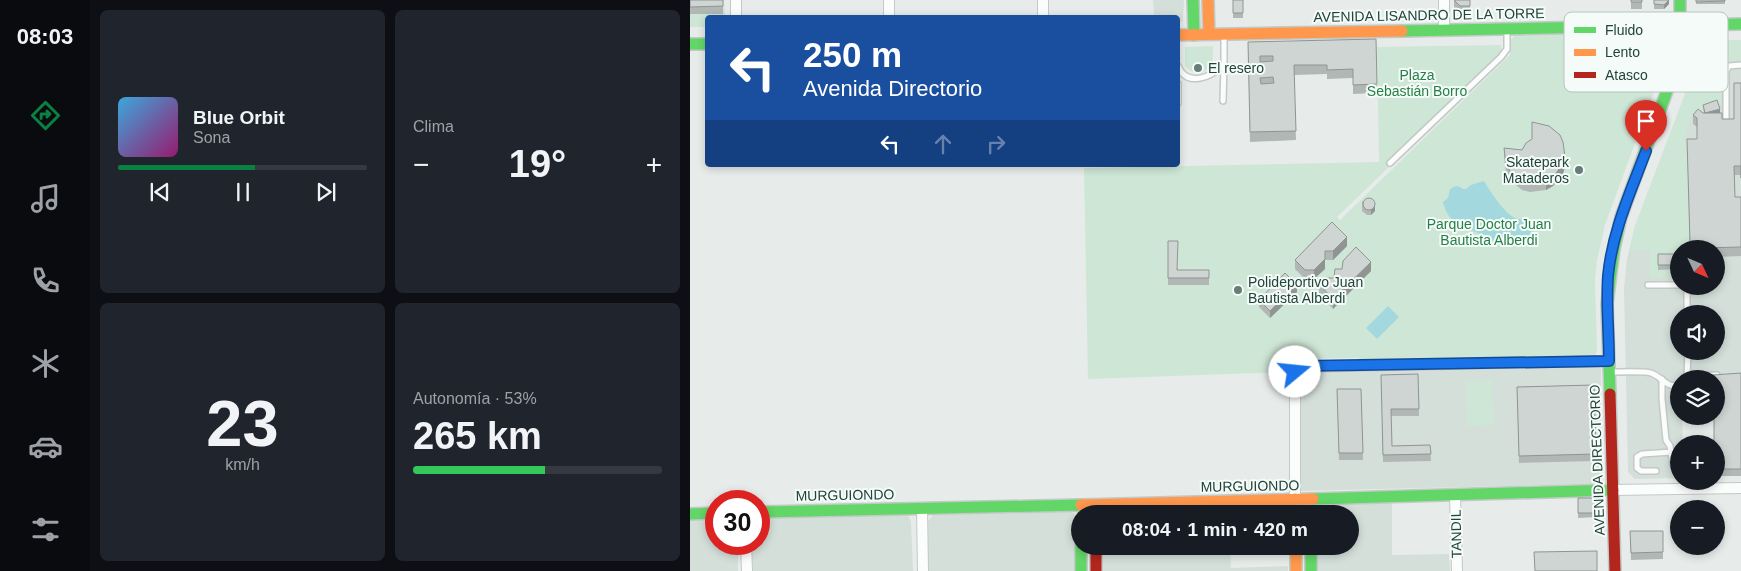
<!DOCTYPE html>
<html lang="es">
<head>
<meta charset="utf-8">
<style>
	body { margin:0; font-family:Helvetica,sans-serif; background:#20242c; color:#f1f3f6; height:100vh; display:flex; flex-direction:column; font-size:19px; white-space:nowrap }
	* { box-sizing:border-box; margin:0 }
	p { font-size:16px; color:#9ea1a6 }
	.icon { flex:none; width:28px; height:28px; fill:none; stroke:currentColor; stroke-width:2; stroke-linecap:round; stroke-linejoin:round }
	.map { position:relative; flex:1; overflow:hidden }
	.side { display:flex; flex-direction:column; gap:10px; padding:10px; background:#0d0f14; width:600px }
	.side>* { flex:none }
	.top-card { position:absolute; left:15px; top:15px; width:475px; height:152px; border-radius:5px; box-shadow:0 2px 8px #0003; background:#1a4fa0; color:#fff; overflow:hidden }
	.needle { width:32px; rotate:134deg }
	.tools { position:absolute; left:980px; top:240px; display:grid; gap:10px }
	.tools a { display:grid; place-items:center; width:55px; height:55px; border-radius:50%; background:#171b24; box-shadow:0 2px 8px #0003; font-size:25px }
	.speed { position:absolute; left:15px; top:490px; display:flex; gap:10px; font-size:25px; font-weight:700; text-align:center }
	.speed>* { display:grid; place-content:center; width:65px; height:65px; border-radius:50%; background:#171b24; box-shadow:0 2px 8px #0003; line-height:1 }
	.speed .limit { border:8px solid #d22; background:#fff; color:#111 }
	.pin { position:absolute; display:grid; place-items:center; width:42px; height:42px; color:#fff; margin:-51px -21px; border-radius:50% 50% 50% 0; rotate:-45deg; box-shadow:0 0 5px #0007 }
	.pin .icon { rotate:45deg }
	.me { position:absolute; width:55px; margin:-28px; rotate:73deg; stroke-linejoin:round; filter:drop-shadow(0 0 4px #0008) }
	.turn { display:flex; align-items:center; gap:18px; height:105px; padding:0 15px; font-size:22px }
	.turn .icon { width:65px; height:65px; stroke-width:2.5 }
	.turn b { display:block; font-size:35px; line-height:42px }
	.lanes { display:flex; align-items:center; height:48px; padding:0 15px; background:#0003; justify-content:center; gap:25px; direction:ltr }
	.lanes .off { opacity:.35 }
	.big { font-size:38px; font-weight:700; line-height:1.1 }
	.side .widget { flex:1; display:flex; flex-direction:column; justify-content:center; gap:8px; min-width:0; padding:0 18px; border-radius:8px; background:#20242c }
	.side .dial { align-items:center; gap:0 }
	.dial b { font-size:65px; line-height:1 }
	.song { display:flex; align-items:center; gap:15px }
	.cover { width:60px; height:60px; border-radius:8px; background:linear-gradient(135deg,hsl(200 70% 55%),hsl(320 70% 35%)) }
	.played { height:5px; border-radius:2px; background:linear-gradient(90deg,#0b8043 55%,#363941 55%) }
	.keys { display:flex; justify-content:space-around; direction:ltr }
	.heat { display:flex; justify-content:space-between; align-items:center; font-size:28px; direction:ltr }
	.charge { height:8px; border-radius:4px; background:linear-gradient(90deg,#34c759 53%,#363941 0) }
	.side .tiles { flex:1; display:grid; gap:10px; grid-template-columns:repeat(2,1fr) }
	.trip { position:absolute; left:381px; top:505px; width:288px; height:50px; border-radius:25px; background:#171b24; box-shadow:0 2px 8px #0003; font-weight:700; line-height:50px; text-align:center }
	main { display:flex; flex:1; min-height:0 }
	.dock { display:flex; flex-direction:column; width:90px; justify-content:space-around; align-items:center; background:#090b0e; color:#9ea1a6 }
	.dock .icon { width:35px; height:35px }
	.dock .selected { color:#0b8043 }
	.dock b { font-size:22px; color:#f1f3f6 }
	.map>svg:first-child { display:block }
</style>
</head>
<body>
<main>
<nav class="dock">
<b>08:03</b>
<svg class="icon selected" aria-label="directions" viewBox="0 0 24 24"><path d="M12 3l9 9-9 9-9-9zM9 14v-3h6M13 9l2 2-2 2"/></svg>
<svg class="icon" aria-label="music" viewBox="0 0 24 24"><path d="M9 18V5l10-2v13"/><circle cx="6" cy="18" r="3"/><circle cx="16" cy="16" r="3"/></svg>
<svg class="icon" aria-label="phone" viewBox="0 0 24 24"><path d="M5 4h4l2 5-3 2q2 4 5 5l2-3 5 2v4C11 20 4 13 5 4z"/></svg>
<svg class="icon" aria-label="climate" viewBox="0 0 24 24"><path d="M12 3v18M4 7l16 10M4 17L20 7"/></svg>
<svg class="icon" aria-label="car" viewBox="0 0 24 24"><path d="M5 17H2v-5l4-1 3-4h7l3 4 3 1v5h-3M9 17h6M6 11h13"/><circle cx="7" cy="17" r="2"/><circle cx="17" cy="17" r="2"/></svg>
<svg class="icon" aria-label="filters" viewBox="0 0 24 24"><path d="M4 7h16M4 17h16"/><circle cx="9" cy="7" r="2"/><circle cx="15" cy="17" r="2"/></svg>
</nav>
<section class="side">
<div class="tiles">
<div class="widget">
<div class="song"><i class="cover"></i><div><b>Blue Orbit</b><p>Sona</p></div></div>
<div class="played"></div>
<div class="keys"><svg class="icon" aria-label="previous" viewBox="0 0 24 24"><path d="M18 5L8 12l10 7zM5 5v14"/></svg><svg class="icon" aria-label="pause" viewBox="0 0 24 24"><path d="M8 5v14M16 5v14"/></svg><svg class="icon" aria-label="next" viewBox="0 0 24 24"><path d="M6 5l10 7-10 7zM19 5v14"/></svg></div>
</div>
<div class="widget"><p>Clima</p>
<div class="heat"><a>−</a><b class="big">19°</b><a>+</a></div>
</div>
<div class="widget dial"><b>23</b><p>km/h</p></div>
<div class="widget"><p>Autonomía · 53%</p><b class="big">265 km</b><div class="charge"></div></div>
</div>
</section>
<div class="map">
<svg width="1051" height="571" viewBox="0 0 1051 571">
	<rect width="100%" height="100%" fill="#e7ecea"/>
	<path fill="#d4dfda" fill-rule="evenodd" d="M463,0H494L493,21L488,24V18L464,17Z
		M1051,40V380L989,379V416H992L993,444H989V478L945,479L938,472L934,288L937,259L945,226L997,89L1004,66L1007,46L1013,41ZM989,249H1026V286H989ZM989,314H1026V351H989Z
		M910,364L911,369L910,474L907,479L901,484L609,491L608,376L610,371Z
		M702,502V555L759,554L760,571H625V546H660V514H624L628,507L633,505Z
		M539,507V514H412L415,511Z
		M380,511L384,514L387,521V571H238V521L243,515Z
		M218,515L221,522L223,571H58L57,544H69V516Z
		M26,519V544H48V571H0V520Z
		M410,546H540L541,568L598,566V571H410Z"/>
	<path fill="#cee6d5" d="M0,0H34L35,17L18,18L17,27H0V14L33,13Z
		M968,33L973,35L978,43L977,56L915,225L907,260L905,280L907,352L903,357L671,361L668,358L610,359C601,361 600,364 600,372L398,379L394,168L689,162L687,47L811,45V54L699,162L701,165L647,217L651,221V219L820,55L821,40L826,34Z
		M1051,40V60L1037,61L1032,67L1033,104L1023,103L1003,113L994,138L999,154L1000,249H989V277L960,278V250L939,251L945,226L997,89L1004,66L1007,46L1014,41Z
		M523,46C523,62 524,66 510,74L501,71L495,66V47Z
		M802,380L804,425L777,426L776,381Z"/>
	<path fill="#a3d8de" d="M794,181C800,191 818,220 830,219C834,220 839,221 844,223C845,237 834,239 823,241C818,242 813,244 808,243C802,241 796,236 790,234C773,226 758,224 753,202L758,198L760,189C770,182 768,189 776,189L781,185Z
		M698,306L709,317L687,339L676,328Z"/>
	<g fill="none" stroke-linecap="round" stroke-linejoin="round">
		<defs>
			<path id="lane" d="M488,66C497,88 522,77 534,64V36
				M488,84V103
				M533,101L534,64
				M1036,121V71L1039,66L1051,65
				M700,163L811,57L817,49V31
				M958,285H989
				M997,286V314
				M921,372C930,372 955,371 961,373C971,376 977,389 989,385
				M998,376L1027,375
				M997,378L998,351
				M972,379V399L976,440L980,446L983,465
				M966,471H951L947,468V457L952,454L982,452"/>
			<path id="street" d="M46,0V18
				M199,0V18
				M353,0V18
				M754,0V30
				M923,490L1051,488
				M765,496L767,571
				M605,499V373L608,367L919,361
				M232,508L233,571
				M56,544L57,571"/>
			<path id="fast" d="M503,0L504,35
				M712,31L1051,24
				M0,44H18
				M920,394L917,304L924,249L931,217L985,69L990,40V0
				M623,499L923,490
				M69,512L391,505
				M0,514L26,513
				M391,546V571
				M621,546V571"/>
			<path id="slow" d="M518,0L519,34
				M488,35L712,31
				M605,499V514
				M391,505L623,499
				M606,546V571"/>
			<path id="jam" d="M920,394L925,571
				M406,546V571"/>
		</defs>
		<use href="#lane" stroke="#c4c9c7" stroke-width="8"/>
		<use href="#street" stroke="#c4c9c7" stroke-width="12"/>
		<use href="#fast" stroke="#c2cac7" stroke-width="14"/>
		<use href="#slow" stroke="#c2cac7" stroke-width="14"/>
		<use href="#jam" stroke="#c2cac7" stroke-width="14"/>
		<use href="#lane" stroke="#fbfcfc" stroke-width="5"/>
		<use href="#street" stroke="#fbfcfc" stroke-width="10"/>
		<use href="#fast" stroke="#63d668" stroke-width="11"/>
		<use href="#slow" stroke="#ff974d" stroke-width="11"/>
		<use href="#jam" stroke="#b3261e" stroke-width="11"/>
	</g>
	<path fill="#b1b7b5" d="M0,0H33V14H0Z
		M543,0H553V18H543Z
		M764,0H780V13H770L764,7Z
		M941,0H952V9H941Z
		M964,0H979V4L974,9H964Z
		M1006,0H1035V4H1006Z
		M686,39L687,93L663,94V78L637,79V74L604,75L606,140L560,142L558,42Z
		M1051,83V187V175H1045V197H1051V256L1026,257V249H1000L997,139H1007V127L1003,124V115L1014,113L1013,105L1030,113L1032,119H1044Z
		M814,148L875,166L873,174L863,186L856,190L840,192L832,190L820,180L816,173L814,157Z
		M672,201L685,211L681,215H677L672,211Z
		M642,222L657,246L643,260H635V269L624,279H615L605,269V260Z
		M478,241L488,270H519V285H478Z
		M968,254H987V269L968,270Z
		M652,269L681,271L643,309L629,294V284L644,278Z
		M607,292L580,318L569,307V300Z
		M1051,373V476H1026V444Z
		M728,374L729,416H701L702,446L740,445L741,461L693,462L691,375Z
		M904,385L906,461L829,463L827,387Z
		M647,389H671L673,460H649Z
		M888,498L906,501V517L888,518Z
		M940,531H973V559L941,560Z"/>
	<path fill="#909593" d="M979,0V4L974,9V5Z
		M1030,109V114L1015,113Z
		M875,157V166L873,174L863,186L856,190V181Z
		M685,202V211L681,215V210Z
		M657,237V246L643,260V251Z
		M635,251V269L624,279V270Z
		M681,262V271L643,309V299Z
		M607,285V292L580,318V311Z"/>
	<path fill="#ced5d2" stroke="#909593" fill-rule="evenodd" d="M0,0H33V6L0,7Z
		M543,0H553V13H543Z
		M764,0H780V6H770Z
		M941,0H952V2H941Z
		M964,0H979L974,5L964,4Z
		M1006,0H1035V1L1006,2Z
		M686,39L687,84L663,85V69L637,70V65H604L606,131L560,132L558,42ZM570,56H583V61L570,62ZM583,77L584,83L571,84L570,78Z
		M1044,83H1051V178V166H1044L1045,197H1051V247L1010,248V241L1000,242L997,139H1007V118L1003,115L1008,109L1013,113H1032V119H1044Z
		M1027,100L1030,109L1015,113L1013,105Z
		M842,122L859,126L870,135L873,142L875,157L873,164L863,177L856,181L840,183L832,181L820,171L816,164L814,148L832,150L836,143L842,139Z
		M673 204a6 6 0 1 1 12 0a6 6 0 1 1-12 0Z
		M642,222L657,237L643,251H635V259L624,270H615L605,260Z
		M478,241H488L487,270H519V278H478Z
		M666,247L681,262L643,299L629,284L635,278H644L645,269H652L653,261Z
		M968,254H987V265H968Z
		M595,273L607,285L580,311L569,300Z
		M1051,373V469H1026V444H1024V416H1026V379H1023V375Z
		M728,374L729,409H701L702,446L740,445L741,454L693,455L691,375Z
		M904,385L906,454L829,456L827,387Z
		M647,389H671L673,453H649Z
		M888,498H902L906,501V513H888Z
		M940,531H973V552L941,553Z
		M907,551V571H845L844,552Z"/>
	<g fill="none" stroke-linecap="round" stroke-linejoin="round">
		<defs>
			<path id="route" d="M605,372L607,368L612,366L919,361C919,332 916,304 918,276C922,232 941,191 956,151"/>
		</defs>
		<use href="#route" stroke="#114b97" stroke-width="12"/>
		<use href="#route" stroke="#1a73e8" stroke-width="9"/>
	</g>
	<g fill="#667e77" stroke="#f5fbf8" stroke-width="2">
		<circle cx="508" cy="68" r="5"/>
		<circle cx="889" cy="170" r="5"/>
		<circle cx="548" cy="290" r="5"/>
	</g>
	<g text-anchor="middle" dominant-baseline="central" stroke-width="4" stroke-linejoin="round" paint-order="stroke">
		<g font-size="14" fill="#214339" stroke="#f5fbf8">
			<text transform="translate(739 15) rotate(-1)">AVENIDA LISANDRO DE LA TORRE</text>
			<text transform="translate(907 460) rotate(-92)">AVENIDA DIRECTORIO</text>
			<text transform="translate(560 486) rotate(-1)">MURGUIONDO</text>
			<text transform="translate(155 495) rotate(-1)">MURGUIONDO</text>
			<text transform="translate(766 534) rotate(-91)">TANDIL</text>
		</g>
		<g font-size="14" fill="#214339" stroke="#f5fbf8" text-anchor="start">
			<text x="518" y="68">El resero</text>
			<text x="879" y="162" text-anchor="end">Skatepark<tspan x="879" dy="16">Mataderos</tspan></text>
			<text x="558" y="282">Polideportivo Juan<tspan x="558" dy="16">Bautista Alberdi</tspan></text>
		</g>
		<g font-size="14" fill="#267f46" stroke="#f5fbf8">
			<text x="727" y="75">Plaza<tspan x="727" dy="16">Sebastián Borro</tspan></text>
			<text x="799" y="224">Parque Doctor Juan<tspan x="799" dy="16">Bautista Alberdi</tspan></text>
		</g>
	</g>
	<rect x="874" y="12" width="164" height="80" rx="8" fill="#f5fbf8" stroke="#b5c4bf" stroke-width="1"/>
	<rect x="884" y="27" width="22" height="6" fill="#63d668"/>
	<rect x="884" y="49" width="22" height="7" fill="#ff974d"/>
	<rect x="884" y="72" width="22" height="6" fill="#b3261e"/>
	<g font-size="14" fill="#214339">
		<text x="915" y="35">Fluido</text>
		<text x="915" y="57">Lento</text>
		<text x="915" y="80">Atasco</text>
	</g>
</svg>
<div class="tools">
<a><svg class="needle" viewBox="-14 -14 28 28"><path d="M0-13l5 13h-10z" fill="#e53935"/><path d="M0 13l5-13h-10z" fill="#9ea1a6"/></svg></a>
<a><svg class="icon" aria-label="sound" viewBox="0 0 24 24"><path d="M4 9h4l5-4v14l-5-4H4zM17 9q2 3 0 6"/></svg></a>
<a><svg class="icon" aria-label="layers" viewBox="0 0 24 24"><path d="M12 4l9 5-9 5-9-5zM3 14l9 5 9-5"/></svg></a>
<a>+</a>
<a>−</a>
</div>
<div class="speed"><div class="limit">30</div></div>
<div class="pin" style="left:956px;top:151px;background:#d93025"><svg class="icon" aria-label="arrive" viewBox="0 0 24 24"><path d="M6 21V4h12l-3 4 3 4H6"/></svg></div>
<svg class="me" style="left:605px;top:372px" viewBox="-20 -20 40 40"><circle r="19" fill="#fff"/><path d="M0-13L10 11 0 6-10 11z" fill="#1a73e8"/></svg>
<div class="trip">08:04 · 1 min · 420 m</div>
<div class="top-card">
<div class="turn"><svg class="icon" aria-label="left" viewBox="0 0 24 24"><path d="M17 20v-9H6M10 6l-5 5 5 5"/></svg><div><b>250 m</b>Avenida Directorio</div></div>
<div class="lanes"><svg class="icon" aria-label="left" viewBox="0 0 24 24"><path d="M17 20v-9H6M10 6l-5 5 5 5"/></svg><svg class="icon off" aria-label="ahead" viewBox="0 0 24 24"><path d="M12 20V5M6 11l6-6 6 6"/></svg><svg class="icon off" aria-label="right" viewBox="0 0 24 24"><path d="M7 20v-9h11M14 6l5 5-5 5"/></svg></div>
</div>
</div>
</main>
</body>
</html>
